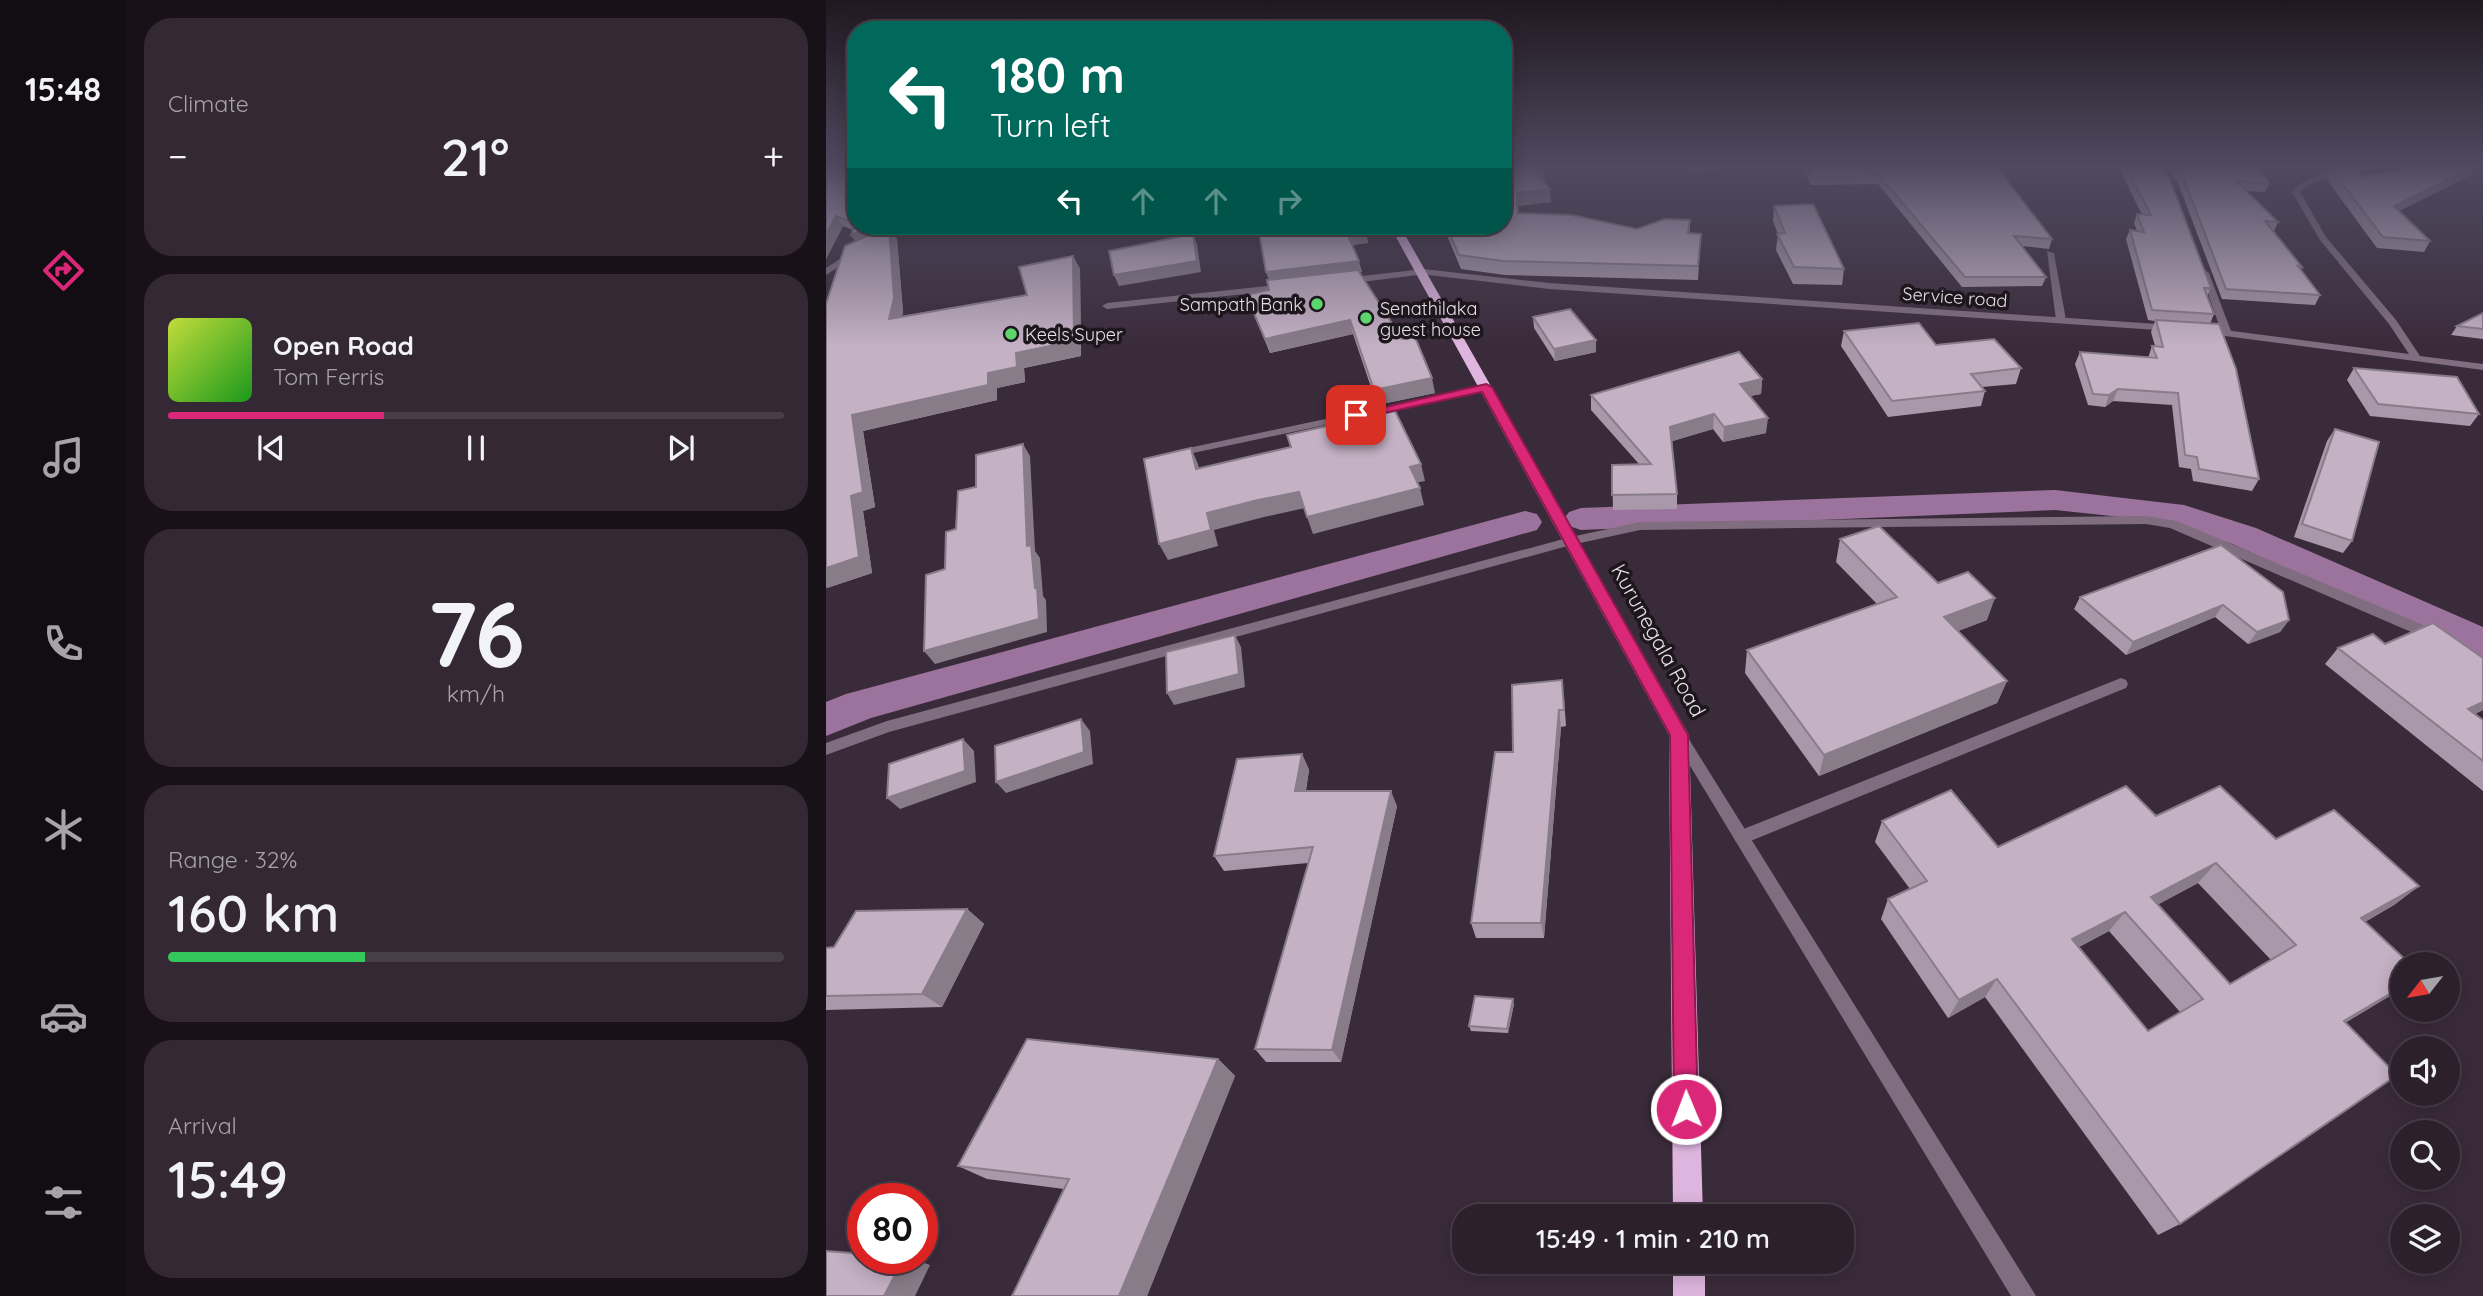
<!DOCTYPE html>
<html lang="en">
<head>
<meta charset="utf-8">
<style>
	body { margin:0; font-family:Quicksand,sans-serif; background:#342834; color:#f1f3f6; height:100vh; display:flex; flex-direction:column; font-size:26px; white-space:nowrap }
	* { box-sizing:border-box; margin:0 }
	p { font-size:23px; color:#a6a3a9 }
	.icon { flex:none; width:38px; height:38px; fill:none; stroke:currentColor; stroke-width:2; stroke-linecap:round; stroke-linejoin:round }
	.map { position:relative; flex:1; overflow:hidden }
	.details { display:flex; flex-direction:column; gap:18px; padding:18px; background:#181218; width:700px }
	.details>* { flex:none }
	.guide { position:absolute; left:21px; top:21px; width:665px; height:214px; border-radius:28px; box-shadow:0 4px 18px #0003,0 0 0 2px #483e48; background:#00695c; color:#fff; overflow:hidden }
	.needle { width:46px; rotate:239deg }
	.buttons { position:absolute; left:1564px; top:952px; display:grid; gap:14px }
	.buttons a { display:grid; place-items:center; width:70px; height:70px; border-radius:50%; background:#2c202c; box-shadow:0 4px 18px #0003,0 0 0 2px #483e48; font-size:35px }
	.speed { position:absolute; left:21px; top:1183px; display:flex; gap:14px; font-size:35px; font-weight:700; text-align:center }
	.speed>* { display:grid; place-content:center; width:91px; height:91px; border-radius:50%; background:#2c202c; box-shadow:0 4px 18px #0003,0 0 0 2px #483e48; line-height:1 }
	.speed .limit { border:10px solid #d22; background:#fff; color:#111 }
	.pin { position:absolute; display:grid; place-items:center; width:60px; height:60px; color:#fff; margin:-30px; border-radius:14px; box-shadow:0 4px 10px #0006 }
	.me { position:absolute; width:77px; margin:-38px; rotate:359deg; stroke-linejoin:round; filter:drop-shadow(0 0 5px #0008) }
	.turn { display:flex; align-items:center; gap:24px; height:147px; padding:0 28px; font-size:32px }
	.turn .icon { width:91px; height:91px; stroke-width:2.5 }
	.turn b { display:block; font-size:49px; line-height:60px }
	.lanes { display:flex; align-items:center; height:66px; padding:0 28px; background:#0003; justify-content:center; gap:35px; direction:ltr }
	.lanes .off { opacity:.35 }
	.big { font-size:52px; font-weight:600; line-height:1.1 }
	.details .card { flex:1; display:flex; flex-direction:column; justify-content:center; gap:10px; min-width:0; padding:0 24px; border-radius:28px; background:#342834 }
	.details .dial { align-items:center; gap:0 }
	.dial b { font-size:91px; line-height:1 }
	.song { display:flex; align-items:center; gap:21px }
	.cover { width:84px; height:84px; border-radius:10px; background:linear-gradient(135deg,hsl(70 70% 55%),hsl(120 70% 35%)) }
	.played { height:7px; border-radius:4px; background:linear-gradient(90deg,#db2777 35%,#483e48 35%) }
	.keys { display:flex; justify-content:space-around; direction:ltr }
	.heat { display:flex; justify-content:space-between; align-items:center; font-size:38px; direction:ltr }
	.charge { height:10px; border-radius:5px; background:linear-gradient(90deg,#34c759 32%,#483e48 0) }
	.trip { position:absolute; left:626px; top:1204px; width:402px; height:70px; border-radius:28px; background:#2c202c; box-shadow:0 4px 18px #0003,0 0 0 2px #483e48; font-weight:600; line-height:70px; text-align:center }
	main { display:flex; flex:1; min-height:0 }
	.tabs { display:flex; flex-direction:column; width:126px; justify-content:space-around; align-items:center; background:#120d12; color:#a6a3a9 }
	.tabs .icon { width:49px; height:49px }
	.tabs .active { color:#db2777 }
	.tabs b { font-size:32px; color:#f1f3f6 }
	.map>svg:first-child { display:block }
</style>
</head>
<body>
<main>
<nav class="tabs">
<b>15:48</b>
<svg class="icon active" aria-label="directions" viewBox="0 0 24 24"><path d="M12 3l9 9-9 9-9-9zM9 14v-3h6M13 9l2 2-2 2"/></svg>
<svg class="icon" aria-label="music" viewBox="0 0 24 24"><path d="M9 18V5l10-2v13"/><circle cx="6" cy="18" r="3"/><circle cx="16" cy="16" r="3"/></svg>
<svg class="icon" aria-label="phone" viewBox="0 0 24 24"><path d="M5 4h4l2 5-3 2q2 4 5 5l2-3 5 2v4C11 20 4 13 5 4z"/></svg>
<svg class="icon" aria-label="climate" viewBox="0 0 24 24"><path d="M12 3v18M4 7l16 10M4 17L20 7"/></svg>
<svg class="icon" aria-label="car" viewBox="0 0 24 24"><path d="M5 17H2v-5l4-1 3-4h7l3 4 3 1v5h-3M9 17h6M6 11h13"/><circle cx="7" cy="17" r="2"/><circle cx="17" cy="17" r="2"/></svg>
<svg class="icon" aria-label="filters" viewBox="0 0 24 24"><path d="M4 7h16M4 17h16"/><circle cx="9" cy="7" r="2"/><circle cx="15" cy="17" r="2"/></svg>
</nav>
<section class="details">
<div class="card"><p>Climate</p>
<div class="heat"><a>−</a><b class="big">21°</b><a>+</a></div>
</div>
<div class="card">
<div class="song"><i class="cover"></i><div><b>Open Road</b><p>Tom Ferris</p></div></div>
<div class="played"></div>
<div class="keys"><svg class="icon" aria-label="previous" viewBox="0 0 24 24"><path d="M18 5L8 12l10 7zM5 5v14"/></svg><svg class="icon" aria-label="pause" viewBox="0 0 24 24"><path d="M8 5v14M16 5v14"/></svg><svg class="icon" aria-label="next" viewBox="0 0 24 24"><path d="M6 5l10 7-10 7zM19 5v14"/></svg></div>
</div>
<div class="card dial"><b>76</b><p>km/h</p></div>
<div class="card"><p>Range · 32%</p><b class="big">160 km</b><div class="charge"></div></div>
<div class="card"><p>Arrival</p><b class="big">15:49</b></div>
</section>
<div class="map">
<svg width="1657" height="1296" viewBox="0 0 1657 1296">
	<rect width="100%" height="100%" fill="#3a2b3a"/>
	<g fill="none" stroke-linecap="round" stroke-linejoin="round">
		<path fill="#9c739c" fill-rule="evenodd" d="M1229,490L1358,505L1430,528L1657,627V657L1406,544L1342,522L1229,510L755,530L743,526L738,519L743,512L755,508Z
			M699,511L711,514L716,522L711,530L45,718L0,736V702L20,694Z"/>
		<path fill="#806e80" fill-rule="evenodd" d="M597,269L601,272L600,274L519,284L515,281L519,278Z
			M461,284L465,287L464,289L281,309L276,306L281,303Z
			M1295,678L1300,680L1302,684L1300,688L922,842L916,844L910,842L908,837L910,832Z"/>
		<path fill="#806e80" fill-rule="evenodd" d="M82,226H92L56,244L49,242Z
			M28,250L35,252L0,275V268Z
			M1221,251L1228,253L1240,320L1235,323L1230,320Z
			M1379,270L1383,273L1405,331L1403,333L1395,331L1375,273Z
			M660,385L664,386V390L348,457L342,454L348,451Z
			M1320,516L1351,521L1616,633L1618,637L1611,642L1606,641L1344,528L1320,524L814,530L745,545L63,732L0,755V743L61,721L745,537L814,522Z"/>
		<path fill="#806e80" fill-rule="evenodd" d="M1535,166H1550C1525,178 1495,171 1474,192L1500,237L1570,320L1594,356L1657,364V370L1376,333L1371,330L1376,327L1583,354L1563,324L1494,240L1466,192C1484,172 1510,170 1535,166Z
			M597,269L723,283L1346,325L1351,328L1346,331L723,289L594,274L593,272Z
			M854,731L859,733L1210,1296H1185L849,741L846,737L849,733Z"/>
		<path fill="#deb5de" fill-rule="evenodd" d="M564,226H574L863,735L877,1216H847L843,735Z
			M847,1262H879V1296H847Z"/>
	</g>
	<path fill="#a998a9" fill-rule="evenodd" d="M0,166L66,231L71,239L77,312L76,316L201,295L247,256L254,269L255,356L198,368L199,382L171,388V400L37,431L49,507L37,511L46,573L1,588L0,586V304L29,241L25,235L27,230L17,226L0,259Z
		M677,166L718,180L725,202L692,206V213L811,229L864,220V233L875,234L872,280L679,275L635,269L617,226H677Z
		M858,166H895V170L865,172Z
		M975,166H1170L1226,239L1223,249L1196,246L1220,277L1216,286L1136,287L1052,184L985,185Z
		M1292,166H1336L1385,288L1381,296L1388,314L1384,324L1433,479L1426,491L1367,481L1365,469L1353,467L1346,405L1287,401L1279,407L1262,405L1249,364L1254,352L1322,358L1326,346H1329L1325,332L1329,321L1322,320L1300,239L1304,230L1311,231L1308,223L1311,214L1316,215Z
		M1340,166H1432L1443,184L1439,192L1421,191L1452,222L1448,231H1447L1476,267L1475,270L1494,295L1489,305L1396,299L1352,183Z
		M1506,170L1537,176L1647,174L1573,211L1604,241L1598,252L1551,248L1501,180Z
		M948,206L1018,269L1016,285L967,284L950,250L952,234L947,221Z
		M540,233L542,243L526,245L536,272H534L609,393L551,405L527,334L444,353L420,295L443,290V279L440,272Z
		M1657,313V339L1625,335L1631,326Z
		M707,317L770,340V352L729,361L708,328Z
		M1018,331L1110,345L1195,368L1190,384L1156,387L1159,391L1155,406L1062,417L1015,346Z
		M1528,368L1653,414L1644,426L1544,416L1521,380Z
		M936,379L935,394L924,396L940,433L897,442L887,429L846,441L851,494V509L787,510L786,465L813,464L765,410V395Z
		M1509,429L1526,541L1517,553L1468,537L1501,441Z
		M1014,539L1112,583L1161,620L1132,631L1181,681L1171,703L993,776L919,673L921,650L1051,604L1010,562Z
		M1395,545L1463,620L1454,632L1422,644L1389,617L1300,655L1248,609L1254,597Z
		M1559,644L1657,658V710L1649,714L1657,720V791L1499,664L1512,648Z
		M738,697L740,726L735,727L718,938H650L645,923L687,752Z
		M476,754L483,770L480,791L571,806L515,1062H440L429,1049L482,863L398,871L388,856Z
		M1330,816L1450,839L1593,886L1568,905L1539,922L1577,964V988L1519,1023L1354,1224L1332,1235L1159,997L1122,1018L1055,919L1062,899L1084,889L1049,842L1056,821L1172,847ZM1372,883L1445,960L1404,984L1331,905ZM1283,931L1354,1012L1322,1031L1253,947Z
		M141,909L158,924L116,1007L0,1010V948L8,947Z
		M688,1004L682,1033L645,1031L643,1026Z
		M392,1059L409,1076L321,1296H186L238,1189L161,1179L132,1166Z"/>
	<path fill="#897c89" d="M865,166H895V170L865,172Z
		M909,166H936L909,168Z
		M1650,166H1652L1647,174L1562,216L1568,206Z
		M717,167L718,180L709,181L708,169Z
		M724,189L725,202L692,206L693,226L691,193Z
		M10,216L17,226L0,259V234Z
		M46,226H77L66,231L71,239L77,312L72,333L63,319L32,245L25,235Z
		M540,233L542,243L524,245L522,235Z
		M367,234L371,244L375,272L293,286L288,275Z
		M247,256L254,269L255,356L198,368L199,382L171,388V400L37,431L49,507L37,511L46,573L1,588L0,586V568L25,496L26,415L162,373L190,353Z
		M533,261L536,272L444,283L440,272Z
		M524,320L527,334L444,353L439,339Z
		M770,340V352L729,361L728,349Z
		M606,378L609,393L551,405L548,390Z
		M936,379L935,394L913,398L914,384Z
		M1292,389L1287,401L1279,407L1283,395Z
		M888,414L887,429L844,442V427Z
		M942,418L940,433L897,442L898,427Z
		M197,444L204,456L209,551L214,558L217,596L220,600L221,632L109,664L98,651L209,588L201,546Z
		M365,448L372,464L377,486L370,469Z
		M595,464L599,481L588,483L584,467Z
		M594,488L598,505L487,534L481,517Z
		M473,492L479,508L438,517L388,530L392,546L342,560L333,544L381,513L432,500Z
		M1169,598L1161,620L1111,639L1118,617Z
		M1397,605L1389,617L1300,655L1307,642Z
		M1463,620L1454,632L1422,644L1431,632Z
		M409,635L415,647L419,687L348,705L341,693Z
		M1181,681L1171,703L993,776L998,755Z
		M1657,702V710L1626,725L1642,709Z
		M733,710L735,727L718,938L715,923Z
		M255,719L264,731L267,764L180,793L170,782Z
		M137,739L148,751L150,782L74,809L61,798Z
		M476,754L483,770L477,807L469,791Z
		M565,791L571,806L515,1062L506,1050Z
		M1390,863L1372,883L1308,917L1325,897Z
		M1593,886L1568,905L1511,937L1535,918Z
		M141,909L158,924L116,1007L96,994Z
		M1299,912L1283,931L1232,958L1246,939Z
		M1171,979L1159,997L1122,1018L1133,1000Z
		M1577,986V988L1569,993L1493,1038L1518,1021Z
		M687,999L688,1004L682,1033L681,1029Z
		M392,1059L409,1076L321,1296H293Z
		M78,1258H84L104,1265L89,1296H58Z"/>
	<path fill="#c4b1c4" stroke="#897c89" stroke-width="2" fill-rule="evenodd" d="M0,166H30V226H46L25,235L29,223L10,216L0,234Z
		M677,166H715L717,167L708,169L724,189L691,193L692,213L746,215L811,229L839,219L864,220L862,233L875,234L872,266L677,261L633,255L620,226H677Z
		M981,166H1170L1226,239L1188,236L1220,277H1139L1053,175L986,177Z
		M1299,166H1336L1343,177L1385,288H1378L1388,314L1326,310L1304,230L1318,232L1311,214L1325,215Z
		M1350,166H1432L1443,184L1410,181L1452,222L1439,221L1476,267L1472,266L1494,295L1400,289L1356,174Z
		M1527,166L1537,176L1599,166H1650L1568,206L1604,241L1557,237L1506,170Z
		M987,204L1018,269L968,267L951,234L959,233L948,206Z
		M63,226L68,298L63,319L201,295L193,267L247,256L248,341L190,353L191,367L162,373V385L26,415L37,492L25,496L33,557L0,568V304L19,246Z
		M432,226H537L540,233L522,235L533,261L440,272Z
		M367,234L371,261L288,275L283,251Z
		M532,270L576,339L589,337L606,378L548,390L524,320L439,339L420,295L443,290L441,280Z
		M744,309L770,340L728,349L707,317Z
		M1657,313V329L1631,326Z
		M1330,320L1393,324L1410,369L1433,479L1373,469L1371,457L1359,455L1352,393L1292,389L1283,395L1267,394L1254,352L1331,358L1326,346L1337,347Z
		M1093,323L1110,345L1168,339L1195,368L1145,374L1159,391L1066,401L1018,331Z
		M913,352L936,379L914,384L942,418L898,427L888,414L844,427L851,494L786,495V465L825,464L765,395Z
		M1528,368L1631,377L1653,414L1552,404Z
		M569,411L595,464L584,467L594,488L481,517L473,492L432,500L381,513L385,530L333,544L318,459L365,448L370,469L465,447L461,435Z
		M1509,429L1553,442L1526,541L1476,524Z
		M197,444L201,546L205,545L209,588H211L213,619L98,651L100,575L119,569L120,532L130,529L132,491L150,487V455Z
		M1053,526L1112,583L1142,572L1169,598L1118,617L1181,681L998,755L921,650L1071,597L1014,539Z
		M1395,545L1457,592L1463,620L1431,632L1397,605L1307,642L1254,597Z
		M1607,623L1657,658V702L1642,709L1657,720V761L1512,648L1547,634L1559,644Z
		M409,635L413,674L341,693L340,652Z
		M736,680L738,710H733L715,923H645L669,752H687L686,685Z
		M255,719L258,752L170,782L169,746Z
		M137,739L139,771L61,798L63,764Z
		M476,754L469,791H565L506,1050L429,1049L487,847L388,856L411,759Z
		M1300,786L1330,816L1394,786L1450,839L1508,810L1593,886L1535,918L1584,964H1577V986L1518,1021L1571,1075L1354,1224L1171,979L1133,1000L1062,899L1101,881L1056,821L1125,790L1172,847ZM1390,863L1470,945L1404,984L1325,897ZM1299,912L1377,999L1322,1031L1246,939Z
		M141,909L96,994L0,996V948L8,947L30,911Z
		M649,996L687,999L681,1029L643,1026Z
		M201,1039L392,1059L293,1296H186L243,1179L132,1166Z
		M0,1251L37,1254V1258H78L58,1296H0Z"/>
	<linearGradient id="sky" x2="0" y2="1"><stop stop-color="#201820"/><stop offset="0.48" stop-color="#4f4a60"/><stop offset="1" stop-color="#4f4a60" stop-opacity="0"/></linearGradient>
	<rect width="1657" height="347" fill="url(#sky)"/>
	<path fill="#db2777" stroke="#8e194d" stroke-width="2" d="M660,384L666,387L862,735L872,1109L868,1117L860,1121L851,1117L848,1109L844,735L656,392L530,419L524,415Z"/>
	<g fill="#5cd56d" stroke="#1d161d" stroke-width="2.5">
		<circle cx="491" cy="304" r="7"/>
		<circle cx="540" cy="318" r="7"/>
		<circle cx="185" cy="334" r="7"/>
	</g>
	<g text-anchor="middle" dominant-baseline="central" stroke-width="7" stroke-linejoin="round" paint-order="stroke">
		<g font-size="18" fill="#e8dee7" stroke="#1d161d">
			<text transform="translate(1129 297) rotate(4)">Service road</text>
		</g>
		<g font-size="18" fill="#e8dee7" stroke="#1d161d" text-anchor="start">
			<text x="477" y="304" text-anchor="end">Sampath Bank</text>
			<text x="554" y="308">Senathilaka<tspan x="554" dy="21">guest house</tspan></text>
			<text x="199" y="334">Keels Super</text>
		</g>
		<g font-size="21" fill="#e8dee7" stroke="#1d161d">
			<text transform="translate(833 640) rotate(61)">Kurunegala Road</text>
		</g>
	</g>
</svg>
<div class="buttons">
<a><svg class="needle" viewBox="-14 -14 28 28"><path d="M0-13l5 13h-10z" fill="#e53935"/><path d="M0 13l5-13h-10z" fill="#a6a3a9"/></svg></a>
<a><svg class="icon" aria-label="sound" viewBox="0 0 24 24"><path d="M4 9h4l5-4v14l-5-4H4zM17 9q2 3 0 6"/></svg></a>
<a><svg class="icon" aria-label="search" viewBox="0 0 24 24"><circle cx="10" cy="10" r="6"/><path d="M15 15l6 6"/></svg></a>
<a><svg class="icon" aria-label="layers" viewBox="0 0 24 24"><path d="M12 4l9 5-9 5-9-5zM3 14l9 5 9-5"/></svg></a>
</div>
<div class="speed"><div class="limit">80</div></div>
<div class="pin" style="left:530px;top:415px;background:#d93025"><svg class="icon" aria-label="arrive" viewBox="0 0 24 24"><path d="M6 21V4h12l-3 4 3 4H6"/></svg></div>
<svg class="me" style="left:860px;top:1109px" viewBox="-20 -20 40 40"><circle r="17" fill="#db2777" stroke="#fff" stroke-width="3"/><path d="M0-11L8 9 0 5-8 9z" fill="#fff"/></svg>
<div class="trip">15:49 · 1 min · 210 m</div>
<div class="guide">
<div class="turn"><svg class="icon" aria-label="left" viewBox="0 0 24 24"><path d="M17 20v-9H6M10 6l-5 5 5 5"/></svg><div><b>180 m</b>Turn left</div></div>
<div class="lanes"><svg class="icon" aria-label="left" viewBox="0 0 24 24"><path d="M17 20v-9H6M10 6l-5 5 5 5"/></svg><svg class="icon off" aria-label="ahead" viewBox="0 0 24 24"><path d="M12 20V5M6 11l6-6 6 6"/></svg><svg class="icon off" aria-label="ahead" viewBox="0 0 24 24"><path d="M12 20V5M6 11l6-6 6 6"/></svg><svg class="icon off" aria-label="right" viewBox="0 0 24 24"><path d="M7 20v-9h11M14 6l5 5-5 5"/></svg></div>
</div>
</div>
</main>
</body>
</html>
